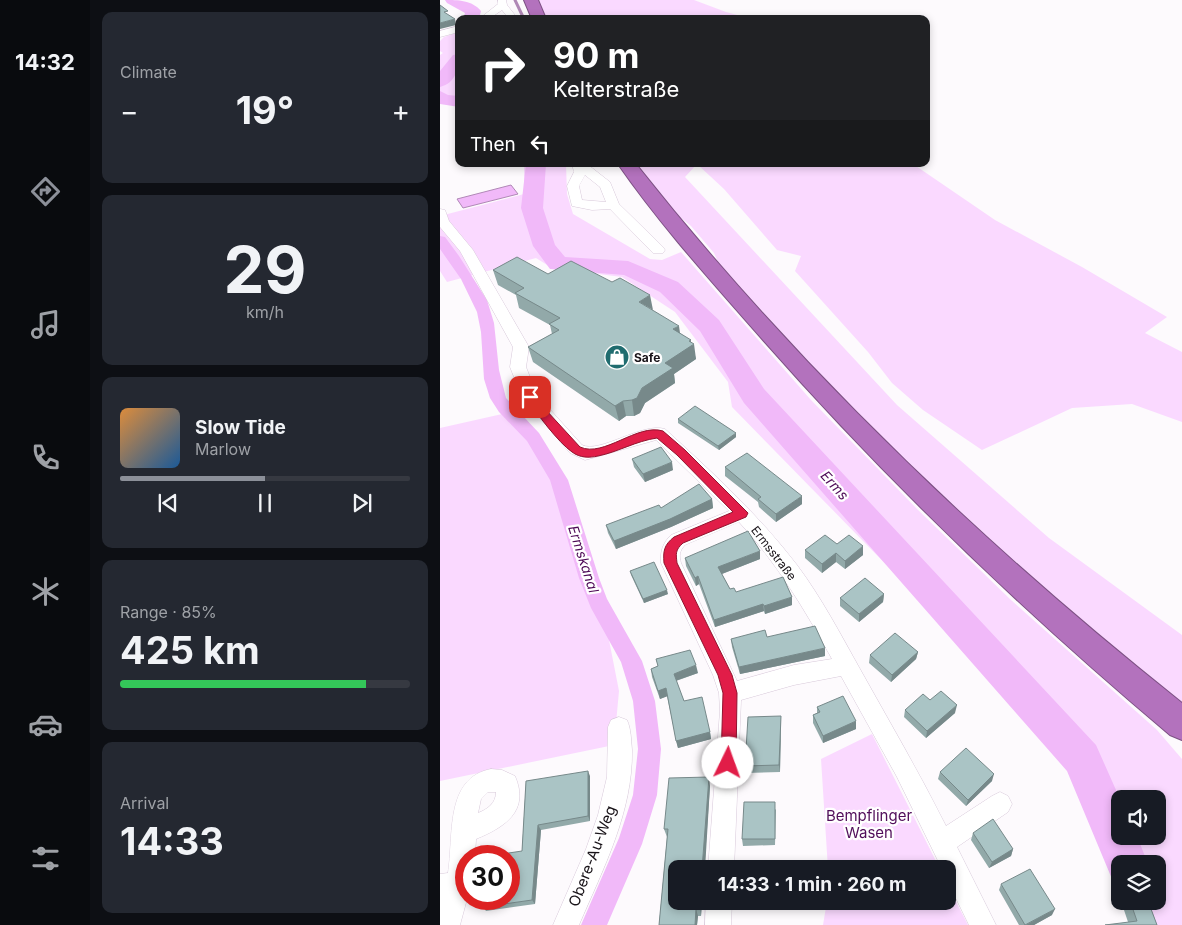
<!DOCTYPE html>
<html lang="en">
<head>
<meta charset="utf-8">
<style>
	body { margin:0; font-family:Inter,sans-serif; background:#242831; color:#f1f3f6; height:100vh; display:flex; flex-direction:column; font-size:19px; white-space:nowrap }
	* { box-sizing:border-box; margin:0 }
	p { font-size:16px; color:#9ea1a6 }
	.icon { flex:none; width:28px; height:28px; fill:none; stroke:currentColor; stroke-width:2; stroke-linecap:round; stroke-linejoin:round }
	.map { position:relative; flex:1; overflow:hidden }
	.panel { display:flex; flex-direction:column; gap:12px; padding:12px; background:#0d0f14; width:350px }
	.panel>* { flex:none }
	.guide { position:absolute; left:15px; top:15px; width:475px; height:152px; border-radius:10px; box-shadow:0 2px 8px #0003; background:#202124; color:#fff; overflow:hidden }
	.buttons { position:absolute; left:671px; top:790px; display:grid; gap:10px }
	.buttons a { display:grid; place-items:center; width:55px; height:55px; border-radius:10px; background:#171b24; box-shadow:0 2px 8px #0003; font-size:25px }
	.speed { position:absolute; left:15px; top:845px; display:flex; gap:10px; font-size:25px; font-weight:700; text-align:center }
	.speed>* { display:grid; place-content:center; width:65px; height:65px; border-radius:50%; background:#171b24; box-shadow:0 2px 8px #0003; line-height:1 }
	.speed .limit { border:8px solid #d22; background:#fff; color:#111 }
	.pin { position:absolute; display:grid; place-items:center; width:42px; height:42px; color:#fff; margin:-21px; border-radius:10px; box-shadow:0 2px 8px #0006 }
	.me { position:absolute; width:55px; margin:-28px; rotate:3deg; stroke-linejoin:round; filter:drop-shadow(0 0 4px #0008) }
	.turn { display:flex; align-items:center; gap:18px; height:105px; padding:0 15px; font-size:22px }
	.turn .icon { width:65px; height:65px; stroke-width:2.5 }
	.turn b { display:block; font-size:35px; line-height:42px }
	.then { display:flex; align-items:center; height:48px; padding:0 15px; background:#0003; gap:10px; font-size:19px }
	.big { font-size:38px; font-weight:700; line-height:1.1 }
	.panel .tile { flex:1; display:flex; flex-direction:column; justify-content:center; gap:8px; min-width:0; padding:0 18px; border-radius:10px; background:#242831 }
	.panel .dial { align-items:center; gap:0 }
	.dial b { font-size:65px; line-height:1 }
	.song { display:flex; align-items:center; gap:15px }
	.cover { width:60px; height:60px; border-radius:8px; background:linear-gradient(135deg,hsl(30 70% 55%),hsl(210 70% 35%)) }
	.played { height:5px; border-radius:2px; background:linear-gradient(90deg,#8c9099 50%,#363941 50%) }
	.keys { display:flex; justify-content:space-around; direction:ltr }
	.heat { display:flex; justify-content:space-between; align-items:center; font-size:28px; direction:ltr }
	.charge { height:8px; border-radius:4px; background:linear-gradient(90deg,#34c759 85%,#363941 0) }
	.trip { position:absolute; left:228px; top:860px; width:288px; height:50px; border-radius:10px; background:#171b24; box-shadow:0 2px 8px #0003; font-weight:700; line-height:50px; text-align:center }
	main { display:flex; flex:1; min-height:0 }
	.tabs { display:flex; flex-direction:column; width:90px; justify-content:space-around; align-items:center; background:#090b0e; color:#9ea1a6 }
	.tabs .icon { width:35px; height:35px }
	.tabs .current { color:#8c9099 }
	.tabs b { font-size:22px; color:#f1f3f6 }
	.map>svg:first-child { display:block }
</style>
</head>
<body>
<main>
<nav class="tabs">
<b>14:32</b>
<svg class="icon current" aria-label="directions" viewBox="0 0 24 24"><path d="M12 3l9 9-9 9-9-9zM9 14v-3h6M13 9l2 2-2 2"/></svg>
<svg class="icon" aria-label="music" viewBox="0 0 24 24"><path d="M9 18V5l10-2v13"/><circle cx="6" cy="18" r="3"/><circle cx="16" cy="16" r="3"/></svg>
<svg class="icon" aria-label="phone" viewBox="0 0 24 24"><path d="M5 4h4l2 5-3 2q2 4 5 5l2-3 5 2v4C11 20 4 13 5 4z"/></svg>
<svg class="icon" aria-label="climate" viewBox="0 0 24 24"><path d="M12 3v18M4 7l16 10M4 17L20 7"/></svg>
<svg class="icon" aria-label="car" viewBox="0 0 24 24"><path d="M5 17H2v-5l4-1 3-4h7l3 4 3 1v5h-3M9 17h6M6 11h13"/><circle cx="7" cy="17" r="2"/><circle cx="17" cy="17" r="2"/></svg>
<svg class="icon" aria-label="filters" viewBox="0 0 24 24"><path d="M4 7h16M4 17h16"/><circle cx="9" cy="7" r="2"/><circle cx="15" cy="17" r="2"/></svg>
</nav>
<section class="panel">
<div class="tile"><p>Climate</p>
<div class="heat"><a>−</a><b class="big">19°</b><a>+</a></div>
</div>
<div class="tile dial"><b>29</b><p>km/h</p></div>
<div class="tile">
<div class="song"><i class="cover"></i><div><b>Slow Tide</b><p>Marlow</p></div></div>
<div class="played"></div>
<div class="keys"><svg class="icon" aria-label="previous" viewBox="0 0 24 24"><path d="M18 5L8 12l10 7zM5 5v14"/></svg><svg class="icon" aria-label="pause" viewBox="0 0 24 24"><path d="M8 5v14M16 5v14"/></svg><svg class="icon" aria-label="next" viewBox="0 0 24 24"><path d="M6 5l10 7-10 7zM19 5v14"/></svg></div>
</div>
<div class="tile"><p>Range · 85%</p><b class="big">425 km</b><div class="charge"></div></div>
<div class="tile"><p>Arrival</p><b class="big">14:33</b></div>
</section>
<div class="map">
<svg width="742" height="925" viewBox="0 0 742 925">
	<rect width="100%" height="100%" fill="#fdfafd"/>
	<path fill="#fad9ff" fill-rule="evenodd" d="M98,0H254L286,12L312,19H106Z
		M19,32V105L16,98L0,97V55L3,53L0,51V41L4,37Z
		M84,164H126L127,194L133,214L210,259L222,260L241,252L371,400L477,509L571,600L717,730L742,759V925H710L702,901H718V864H687L646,769L292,407L288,382L235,312L182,277L112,268L96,258L7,282L0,271V216L84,194ZM680,799H718V836H680Z
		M196,164H473L555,220L642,267L727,317L705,333L742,352V422L692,404L632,408L542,450L483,410L452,383L428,352L355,271L361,256L337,250L284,189L257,164L245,177L457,405L609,538L742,635V709L522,518L421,419L283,273L274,253L251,226L235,213Z
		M80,410L112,478L160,594L179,691L174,745L0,781V428Z
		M432,734L500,869H388L381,759Z
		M506,882L528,925H383L387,901H506Z"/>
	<path fill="#f1b9f9" stroke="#b088b6" d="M71,185L78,194L23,208L17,199Z"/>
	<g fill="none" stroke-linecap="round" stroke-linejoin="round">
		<path stroke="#b088b6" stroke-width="3" d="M75,0L84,19"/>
		<path fill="#f1b9f9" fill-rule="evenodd" d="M0,96L6,99L4,103L0,104Z
			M0,236L5,237L19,256L47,300L54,323L59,370L66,398L99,433L128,480L159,578L167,599L202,661L215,701L221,749L217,795L202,844L167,925H141L179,838L193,795L198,749L193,701L181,662L151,608L139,578L110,480L87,441L59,412L50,398L44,379L41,332L37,312L21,279L0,249Z"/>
		<path fill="#f1b9f9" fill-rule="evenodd" d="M5,0C18,0 32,0 41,11L39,19H23L25,13L7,3Z
			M19,54C19,68 16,83 0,87V71L13,55Z
			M0,91L8,95L19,96V107L0,104Z
			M86,164H106L103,208L115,245L125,257L188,261L238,282L279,320L324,389L656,745L680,799V836H697L708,864H680V883L672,879L627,771L304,403L260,331L220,292L184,275L110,269L93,246L81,208Z"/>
		<defs>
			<path id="minor" d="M58,0H66L67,5L78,19H69L62,10L49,19H39L58,4Z
				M19,26V32L0,37V31Z
				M132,164H147L170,182L179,204L223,247L225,250L223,253H213L170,209L152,210L132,206L127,186L134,172ZM145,175L160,187L166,202L142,200L139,186Z
				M0,209L5,210L9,221L33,250L89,347L86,367L97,395L142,445C160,454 202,422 225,429C272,472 318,514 357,565C381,597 401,635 420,669C449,721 479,772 506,826L552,796L560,792L568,796L572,804L568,812L517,847L556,925H529L506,878V869H502L457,777L401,676L354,685L301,700L294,869H268L280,711L279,693L273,675L221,563C220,551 223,543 231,535L289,511L216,440L145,460L130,453L82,397L70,367L73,347L20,251L0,227ZM299,522C337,563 365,610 392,659L354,665L297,681L241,563C239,556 239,551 245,545Z
				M179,717L187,720C191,729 191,739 192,750C193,812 163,869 139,925H113L146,849L158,815L167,777L168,727L171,720Z
				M51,769L62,770L75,776C90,811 65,827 36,839L35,856H26L27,899L20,925H0V874L8,873C14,837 4,778 51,769ZM48,792H56C56,803 48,809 38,813L41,799Z
				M266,901H292L291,925H265Z"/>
			<path id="highway" d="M84,0H98L106,19H92Z
				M178,164H196C355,365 542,544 742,703V740L730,735C585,613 448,482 323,340C273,283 221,226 178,164Z"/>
		</defs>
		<use href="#minor" stroke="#d8c9da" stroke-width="1"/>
		<use href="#highway" stroke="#7d5184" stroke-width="2"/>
		<use href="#minor" fill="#fff" fill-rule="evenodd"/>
		<use href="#highway" fill="#b372bd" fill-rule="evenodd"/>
	</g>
	<path fill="#92a9a9" d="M53,270L108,274L212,310L251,342L256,359L234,374L235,383L205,403L200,413L194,416H186L179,421L93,362L88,347L112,334L110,325L79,308L76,295L58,285Z
		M238,419L296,437L279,450L238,423Z
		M192,459L233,470L205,482L194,467Z
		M285,467L362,504L336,522L319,507L318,502L285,476Z
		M272,499L273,508L231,527L176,549L168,533L166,525L221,508Z
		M397,544L423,555L405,569L396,562L382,573L365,558V550Z
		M245,558L320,559L282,574L290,589L296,592L352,605L325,614L324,611L275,627L259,584L256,586L246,566Z
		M190,571L228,594L204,603L191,575Z
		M444,594L443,602L419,622L400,606V598Z
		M327,637L385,656L300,674L292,647L291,639Z
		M478,652L476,659L451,682L429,663L430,655Z
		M216,659L258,673L236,681L244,701L270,732L271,739L238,748L227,696L220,699L212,677L211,669L218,666Z
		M490,700L515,713L486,738L464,717L465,710Z
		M377,707L416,729L383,743L373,723V715L377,713Z
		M341,716L340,772L306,773L305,766Z
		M500,772L552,781L526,806L498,779Z
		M150,776V821L101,830L95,904L46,911L43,907L82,851L86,781Z
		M270,786L261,916H258L257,925H219L227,837L224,829Z
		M336,809L335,845L303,846L302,839Z
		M533,833L573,849L571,856L549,868L531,840Z
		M561,884L612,915L594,925H579L559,890Z
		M684,901H708L717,925L688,922L682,904Z"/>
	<path fill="#77898a" d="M15,19L16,25L0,29V23Z
		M210,295L213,310L199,302Z
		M239,326L241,340L233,329Z
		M251,340V346L254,344L256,359L234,374L235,383L205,403L200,413L194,416L192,400L225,363Z
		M183,401L186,416L179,421L175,406Z
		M296,433V437L279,450L278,446Z
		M232,462L233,470L205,482L203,474Z
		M362,496V504L336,522V514Z
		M272,499L273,508L231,527L176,549L174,541Z
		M423,546V555L405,569V561Z
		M320,551V559L279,575L278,567Z
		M396,553V562L382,573V564Z
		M258,576L259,584L256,586L255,578Z
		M227,590L228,594L204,603L203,599Z
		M444,594L443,602L419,622V614Z
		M352,597V605L325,614L324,606Z
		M323,604L324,611L275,627L274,620Z
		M385,648V656L300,674L299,667Z
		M478,652L476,659L451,682L452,675Z
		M256,665L258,673L235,681L234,674Z
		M226,688L228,696L220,699L218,691Z
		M517,705L515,713L486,738L487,731Z
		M341,716V724L340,772L339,765Z
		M416,721V729L383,743V736Z
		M270,732L271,739L238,748L236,741Z
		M148,771L150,776V821L148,816Z
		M554,774L552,781L526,806L528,800Z
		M269,777L270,786L265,869H262Z
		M98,825L101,830L95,904L92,900Z
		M573,849L571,856L549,868L552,862Z
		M260,901H262L261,916L260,908Z
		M256,909L258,916L257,925H255Z
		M615,909L612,915L594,925H586Z"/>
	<path fill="#aac4c5" stroke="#77898a" d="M0,5L8,11L4,12L15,19L0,23Z
		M77,257L108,274L131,261L172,282L180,278L210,295L199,302L239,326L233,329L251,340L249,341L254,344L225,363L233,368L202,388L197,398L192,400L183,401L175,406L88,347L119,330L109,324L120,318L75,293L84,288L53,270Z
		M255,406L296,433L278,446L238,419Z
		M221,447L232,462L203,474L192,459Z
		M307,453L362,496L336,514L318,499L321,497L285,467Z
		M259,484L272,499L230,519L174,541L166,525L219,505L221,508Z
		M308,531L320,551L278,567L290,589L294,588L296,592L343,577L352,597L324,606L323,604L274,620L258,576L255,578L245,558Z
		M385,535L397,544L409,535L423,546L405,561L396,553L382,564L365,550Z
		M214,562L227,590L203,599L190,571Z
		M425,578L444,594L419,614L400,598Z
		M375,626L385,648L299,667L291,639L325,630L327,637Z
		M455,633L478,652L452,675L430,655Z
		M250,650L256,665L234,674L244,701L262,697L270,732L236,741L226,688L218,691L211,669L218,666L216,659Z
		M501,691L517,705L487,731L465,710L483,694L490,700Z
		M403,696L416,721L383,736L373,715L380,712L377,707Z
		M341,716L339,765L305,766L308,717Z
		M526,748L554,774L528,800L500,772Z
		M148,771V816L98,825L92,900L43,907L44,899H69V856H49L82,851L86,781Z
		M269,777L262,869H236V901H260V908L256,909L255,925H219L228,829H224L229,778Z
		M304,802H335V839H302Z
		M553,819L573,849L552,862L533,833Z
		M590,869L615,909L585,925L561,884Z
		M690,901H708L717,925H665L697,921Z"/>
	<path fill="#e11d48" stroke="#92132f" d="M90,393L94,394L106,410L140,447C164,458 197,423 223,431L245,450L308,513L306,517L243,543C235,550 236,554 237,563L292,675L297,693L296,763L293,768L288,770L283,768L281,763L283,693L278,675L224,563C223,551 224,545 234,537L293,512L237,455L217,438C196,441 178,452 158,456C149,458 140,458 132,452C118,442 97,414 87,399L85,397Z"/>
	<defs>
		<symbol id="shop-disc" viewBox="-11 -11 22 22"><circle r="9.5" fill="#206c6f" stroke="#fff"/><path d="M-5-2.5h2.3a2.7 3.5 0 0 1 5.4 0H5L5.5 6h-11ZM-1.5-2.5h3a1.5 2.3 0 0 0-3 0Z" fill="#fff"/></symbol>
	</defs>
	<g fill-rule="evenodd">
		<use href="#shop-disc" x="163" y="343" width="28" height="28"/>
	</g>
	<g text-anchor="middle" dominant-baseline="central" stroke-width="4.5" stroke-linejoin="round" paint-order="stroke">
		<g font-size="12" font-weight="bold" fill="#191419" stroke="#fff" text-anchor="start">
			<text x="194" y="357">Safe</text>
		</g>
		<g font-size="12" fill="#191419" stroke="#fff">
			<text transform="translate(334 553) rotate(52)">Ermsstraße</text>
		</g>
		<g font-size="14" font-style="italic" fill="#4d0956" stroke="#fff">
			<text transform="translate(395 485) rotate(48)">Erms</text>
			<text transform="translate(144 559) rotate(72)">Ermskanal</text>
		</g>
		<g font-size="15" fill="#510e5a" stroke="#fff">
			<text x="429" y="815">Bempflinger<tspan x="429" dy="17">Wasen</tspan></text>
		</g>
		<g font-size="15" fill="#191419" stroke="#fff">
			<text transform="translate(152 856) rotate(-69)">Obere-Au-Weg</text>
		</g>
	</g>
</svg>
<div class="buttons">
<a><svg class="icon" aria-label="sound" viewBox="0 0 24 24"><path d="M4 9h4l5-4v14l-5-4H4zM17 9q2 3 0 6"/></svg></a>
<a><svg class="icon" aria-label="layers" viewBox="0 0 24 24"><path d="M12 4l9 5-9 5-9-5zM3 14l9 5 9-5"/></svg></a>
</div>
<div class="speed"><div class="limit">30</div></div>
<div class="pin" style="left:90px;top:397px;background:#d93025"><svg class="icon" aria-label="arrive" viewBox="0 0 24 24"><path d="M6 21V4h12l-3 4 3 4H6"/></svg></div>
<svg class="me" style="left:288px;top:763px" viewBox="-20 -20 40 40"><circle r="19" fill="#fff"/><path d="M0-13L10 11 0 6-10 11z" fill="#e11d48"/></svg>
<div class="trip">14:33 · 1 min · 260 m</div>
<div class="guide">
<div class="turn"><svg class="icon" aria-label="right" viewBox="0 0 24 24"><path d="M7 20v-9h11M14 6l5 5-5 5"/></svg><div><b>90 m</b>Kelterstraße</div></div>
<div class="then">Then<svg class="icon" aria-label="left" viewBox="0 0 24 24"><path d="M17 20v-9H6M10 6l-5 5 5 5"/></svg></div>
</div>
</div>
</main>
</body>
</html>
